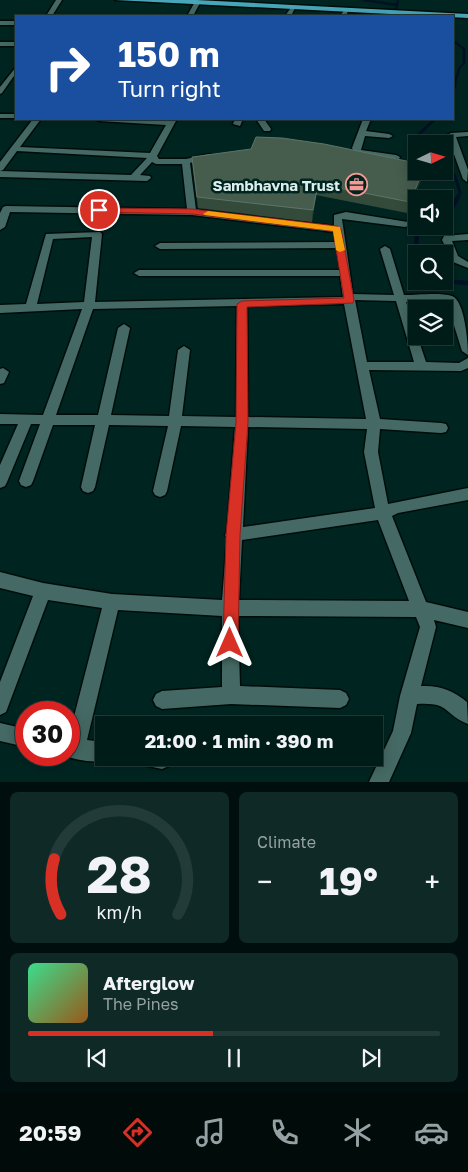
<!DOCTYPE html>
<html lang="en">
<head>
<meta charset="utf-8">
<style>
	body { margin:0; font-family:"Golos Text",sans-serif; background:#0e2926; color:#f1f3f6; height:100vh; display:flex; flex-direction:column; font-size:19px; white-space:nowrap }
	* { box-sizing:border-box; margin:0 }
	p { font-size:16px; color:#95a1a2 }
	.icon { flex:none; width:28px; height:28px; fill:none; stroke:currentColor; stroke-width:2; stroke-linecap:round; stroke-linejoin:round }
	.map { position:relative; height:782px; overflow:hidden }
	.sheet { display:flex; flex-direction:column; gap:10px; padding:10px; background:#000f0e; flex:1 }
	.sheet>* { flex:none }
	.top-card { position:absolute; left:15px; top:15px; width:439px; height:105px; border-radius:0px; box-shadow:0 2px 12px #0003,0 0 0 1px #223a38; background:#1a4fa0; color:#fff; overflow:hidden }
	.needle { width:32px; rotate:85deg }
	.controls { position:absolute; left:408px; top:135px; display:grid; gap:10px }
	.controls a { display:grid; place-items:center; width:45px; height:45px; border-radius:0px; background:#001c19; box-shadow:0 2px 12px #0003,0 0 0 1px #223a38; font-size:25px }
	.speed { position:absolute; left:15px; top:701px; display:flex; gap:10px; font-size:25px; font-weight:700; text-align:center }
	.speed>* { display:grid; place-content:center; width:65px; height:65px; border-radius:50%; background:#001c19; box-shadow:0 2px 12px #0003,0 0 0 1px #223a38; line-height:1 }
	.speed .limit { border:8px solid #d22; background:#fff; color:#111 }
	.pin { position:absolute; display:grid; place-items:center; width:42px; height:42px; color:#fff; margin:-21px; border:2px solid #fff; border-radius:50%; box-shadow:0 1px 5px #0007 }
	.me { position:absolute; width:55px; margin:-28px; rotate:0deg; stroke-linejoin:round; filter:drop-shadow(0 0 4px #0008) }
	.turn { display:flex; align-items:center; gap:18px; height:105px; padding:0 20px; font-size:22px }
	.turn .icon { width:65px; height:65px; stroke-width:2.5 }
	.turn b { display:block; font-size:35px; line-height:42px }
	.big { font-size:38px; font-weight:700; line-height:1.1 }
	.sheet .card { flex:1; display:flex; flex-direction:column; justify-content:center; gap:8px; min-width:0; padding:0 18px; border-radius:8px; background:#0e2926 }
	.sheet .dial { align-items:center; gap:0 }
	.dial svg { height:130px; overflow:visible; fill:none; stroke:#223a38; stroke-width:7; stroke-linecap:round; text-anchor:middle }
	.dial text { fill:#f1f3f6; stroke:none }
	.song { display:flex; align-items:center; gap:15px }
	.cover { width:60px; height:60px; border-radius:8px; background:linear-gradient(135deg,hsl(150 70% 55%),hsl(30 70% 35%)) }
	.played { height:5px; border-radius:2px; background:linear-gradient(90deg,#d93025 45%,#223a38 45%) }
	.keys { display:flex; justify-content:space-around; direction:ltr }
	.heat { display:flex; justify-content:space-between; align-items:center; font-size:28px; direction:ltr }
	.sheet .tiles { flex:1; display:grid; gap:10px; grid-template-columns:1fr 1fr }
	.card:last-child { grid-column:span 2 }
	.trip { position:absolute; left:95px; top:716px; width:288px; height:50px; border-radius:0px; background:#001c19; box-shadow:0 2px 12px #0003,0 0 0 1px #223a38; font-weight:700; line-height:50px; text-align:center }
	.dock { display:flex; height:80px; justify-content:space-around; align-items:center; background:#000b0a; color:#95a1a2 }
	.dock .icon { width:35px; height:35px }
	.dock .selected { color:#d93025 }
	.dock b { font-size:22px; color:#f1f3f6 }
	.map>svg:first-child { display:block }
</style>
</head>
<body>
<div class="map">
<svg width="468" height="782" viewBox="0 0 468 782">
	<rect width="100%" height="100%" fill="#002521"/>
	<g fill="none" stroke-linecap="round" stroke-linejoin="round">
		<path stroke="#021124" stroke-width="2.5" d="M364,0L397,5
			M398,0L396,10L399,16
			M452,40L464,49V63L459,69L454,86"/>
		<path stroke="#021124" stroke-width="3" d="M452,94L455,85
			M420,144L416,137L435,119
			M444,162C454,170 457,181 460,193L457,198"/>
		<path stroke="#021124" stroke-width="4.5" d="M444,223L458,197
			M417,232L416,246L420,254
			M444,281L468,283"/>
		<defs>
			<path id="street" d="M56,0H62L52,16H46Z
				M196,0L201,1L193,16H187Z
				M292,6L295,8L291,16H285Z
				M345,9L348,11L346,16H340Z
				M0,21H16V25H0Z
				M0,42H16V46H0Z
				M16,67V73L2,93L0,94V87Z
				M0,114H16V118H0Z
				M33,119H41L20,147L150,153L166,125L99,121L95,119L168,121L169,119H177L157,156L159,159H186L209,154L213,156L190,163L196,210L334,226V215L346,212L408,222V226L405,227L342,219L353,294L394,295L380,249L385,246L390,249L404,295C417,295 440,292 452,296C465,301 468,343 468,355L462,351L447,303L406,302L426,362L459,363L468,358V368L461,371L369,370L380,419L441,423L446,424L448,428L446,432L441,433L380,429L378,452L388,504L468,488V500L398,513L392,516L426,602L468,612V628L434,620L436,627L421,686C439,685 453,690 467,702L468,724C443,714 451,702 417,704L411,733L389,782H369L393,731L400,696L420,627L416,617L238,616L240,686L340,690L346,693L349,699L346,705L340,708L231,704L162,709L156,706L153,700L156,694L162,691L222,687V616L118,610L87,740L104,742V758H111C101,765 75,760 63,755H69V736L102,608L48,600L6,712L0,715V682L33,596L0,588V572L43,583L112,594L222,600L227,538L225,535L227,531L235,427L181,426L167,491L165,495L160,497L155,495L153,491L168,426L109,425L95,487L93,491L88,493L83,491L81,487L95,425H53L33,481L31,485L26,487L21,485L19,481L40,424H31L7,482L5,486L0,488V465L18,424H0V414L43,415L82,309L0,313V305L26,304L46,234L100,232L102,234L95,302L343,297L340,276H139L134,273L139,270H340L337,248L160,249L155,246L160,243L336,242L334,232L192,215L10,212L5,227L0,230V213L3,207L6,206L187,209L182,164H156L152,162L140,175L150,176L151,178L147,181L0,177V171L131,175L147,158L17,151L3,170L0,171V162ZM92,237L84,302L37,304L53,239ZM355,300L396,301L414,362H367ZM344,304L366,419L248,417L247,306ZM237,306L236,417L182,416L190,350L184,346L178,350L169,416L111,415L130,328L124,324L118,328L98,415H56L93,309ZM248,427L367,429L364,452L375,508L243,527ZM378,520L409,601L239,600L242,540Z
				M235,119H243L240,126L233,124Z
				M256,119H264L271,129L270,131H264Z
				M363,119H371L366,131L389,134L393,136L389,138L365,136L361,150L396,155L400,157L399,159L355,154L352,148Z
				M468,132V136L456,137L468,170L467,182L463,179L447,135L451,133Z
				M468,234V240L452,241L458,256L468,262V268L453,262L442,240L444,236Z
				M3,368L9,372L4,383L0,384V369Z
				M0,723L26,729V747L0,741Z
				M140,758H171L172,759L169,766L162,769L143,765Z"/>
			<path id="primary" d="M115,0H196L468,14V18Z"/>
		</defs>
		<use href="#street" stroke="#000d0a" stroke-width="3"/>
		<use href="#primary" stroke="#000d0a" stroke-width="3"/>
		<use href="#street" fill="#456964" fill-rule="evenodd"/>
		<use href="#primary" fill="#47a6b9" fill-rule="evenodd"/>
	</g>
	<path fill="#344b3b" d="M192,157L416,171H424L423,176L407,213L316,195L312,222L198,208L193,168Z"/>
	<path fill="#173529" d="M423,171H424L423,176L407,213L410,202Z
		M318,184L316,195L312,222L313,210Z"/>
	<path fill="#465d4e" stroke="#5d7467" d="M256,137L282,138L324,144L416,163V171H423L410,202L318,184L313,210L197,197L192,157L251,149Z"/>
	<path fill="#d93025" stroke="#8d1f18" d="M99,208L192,209L337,226L341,229L354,300L353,303L247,307L248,423L240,535L238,643L236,649L230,651L225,649L223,643L226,535L236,423L237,304L242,301L344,298L333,231L192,214L96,212V209Z"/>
	<path fill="#f59e0b" d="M208,211L340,227L345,250L340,252L336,250L333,231L205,215L203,214Z"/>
	<defs>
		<symbol id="office-ring" viewBox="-11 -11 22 22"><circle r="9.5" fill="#002521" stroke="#f59b96" stroke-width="1.5"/><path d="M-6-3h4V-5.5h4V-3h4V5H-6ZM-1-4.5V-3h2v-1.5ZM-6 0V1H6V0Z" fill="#f59b96"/></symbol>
	</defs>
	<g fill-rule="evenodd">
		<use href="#office-ring" x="344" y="172" width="25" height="25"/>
	</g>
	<g text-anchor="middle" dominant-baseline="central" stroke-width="5" stroke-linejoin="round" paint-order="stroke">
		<g font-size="15" font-weight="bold" fill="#dbeeeb" stroke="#002521" text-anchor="end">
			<text x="340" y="185">Sambhavna Trust</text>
		</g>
	</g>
</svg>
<div class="controls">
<a><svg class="needle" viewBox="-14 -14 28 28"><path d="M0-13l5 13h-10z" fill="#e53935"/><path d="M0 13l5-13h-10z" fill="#95a1a2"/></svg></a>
<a><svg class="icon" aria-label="sound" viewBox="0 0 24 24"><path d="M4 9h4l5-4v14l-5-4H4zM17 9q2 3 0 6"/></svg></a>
<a><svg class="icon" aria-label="search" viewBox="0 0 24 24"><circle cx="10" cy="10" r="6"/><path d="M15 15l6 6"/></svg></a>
<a><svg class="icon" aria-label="layers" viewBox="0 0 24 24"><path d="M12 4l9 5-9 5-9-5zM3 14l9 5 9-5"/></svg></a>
</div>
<div class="speed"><div class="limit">30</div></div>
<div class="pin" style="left:99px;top:210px;background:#d93025"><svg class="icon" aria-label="arrive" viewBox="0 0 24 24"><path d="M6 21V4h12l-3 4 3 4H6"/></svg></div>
<svg class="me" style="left:230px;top:643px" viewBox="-20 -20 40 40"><path d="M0-17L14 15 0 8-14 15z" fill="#d93025" stroke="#fff" stroke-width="4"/></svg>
<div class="trip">21:00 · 1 min · 390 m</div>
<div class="top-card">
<div class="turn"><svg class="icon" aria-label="right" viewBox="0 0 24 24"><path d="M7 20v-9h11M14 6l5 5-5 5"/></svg><div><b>150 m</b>Turn right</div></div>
</div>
</div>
<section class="sheet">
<div class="tiles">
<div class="card dial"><svg viewBox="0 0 100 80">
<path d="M14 69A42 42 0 1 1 86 69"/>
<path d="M14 69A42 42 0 0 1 10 35" stroke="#d93025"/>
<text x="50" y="56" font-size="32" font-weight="700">28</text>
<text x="50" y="72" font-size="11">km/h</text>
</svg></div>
<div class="card"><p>Climate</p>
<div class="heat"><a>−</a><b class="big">19°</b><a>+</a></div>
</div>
<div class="card">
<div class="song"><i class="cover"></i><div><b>Afterglow</b><p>The Pines</p></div></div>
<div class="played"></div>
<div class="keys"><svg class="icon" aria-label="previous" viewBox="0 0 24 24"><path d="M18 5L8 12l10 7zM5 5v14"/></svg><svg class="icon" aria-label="pause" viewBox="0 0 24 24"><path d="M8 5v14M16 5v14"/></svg><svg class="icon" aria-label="next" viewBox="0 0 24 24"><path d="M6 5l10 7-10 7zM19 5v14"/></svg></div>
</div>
</div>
</section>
<nav class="dock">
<b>20:59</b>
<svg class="icon selected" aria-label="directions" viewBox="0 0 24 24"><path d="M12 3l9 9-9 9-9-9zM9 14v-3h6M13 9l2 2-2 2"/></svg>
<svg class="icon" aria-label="music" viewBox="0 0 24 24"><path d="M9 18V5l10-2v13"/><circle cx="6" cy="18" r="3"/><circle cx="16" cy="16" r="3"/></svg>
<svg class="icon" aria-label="phone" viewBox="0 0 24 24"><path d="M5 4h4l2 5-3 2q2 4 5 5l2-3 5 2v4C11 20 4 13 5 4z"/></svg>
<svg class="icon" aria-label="climate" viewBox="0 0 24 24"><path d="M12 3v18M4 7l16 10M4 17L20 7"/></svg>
<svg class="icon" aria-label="car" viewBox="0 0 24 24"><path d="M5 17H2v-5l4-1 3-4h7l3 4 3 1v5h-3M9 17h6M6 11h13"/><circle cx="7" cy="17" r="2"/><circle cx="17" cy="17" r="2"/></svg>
</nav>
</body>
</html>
